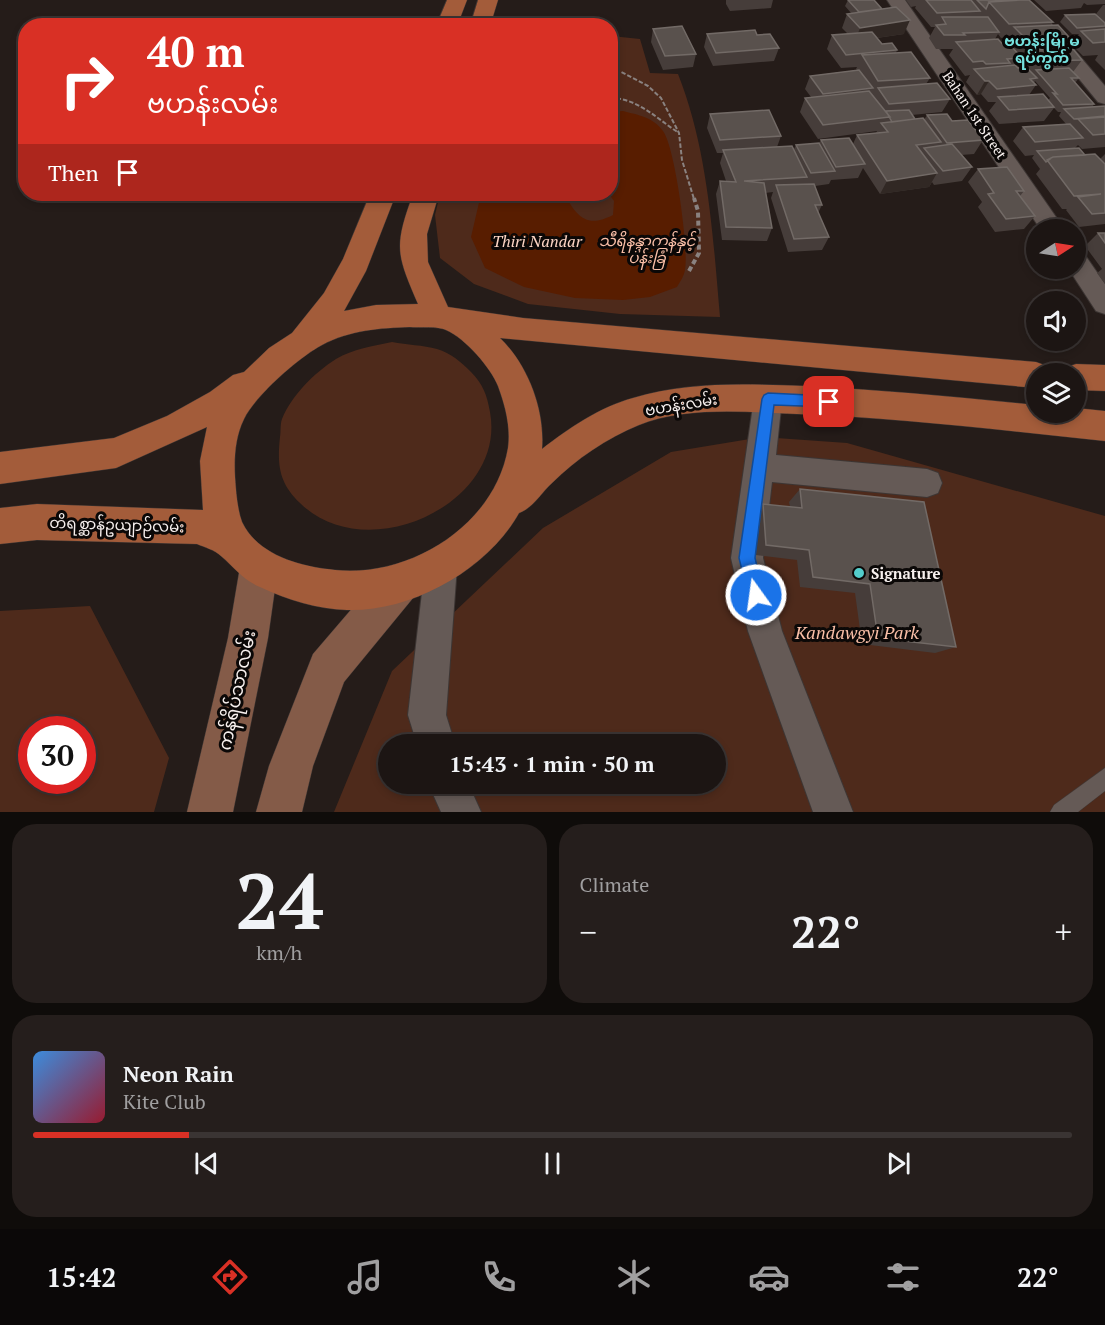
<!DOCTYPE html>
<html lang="en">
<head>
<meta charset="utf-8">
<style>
	body { margin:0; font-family:"PT Serif","Noto Sans Myanmar",serif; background:#251e1c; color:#f1f3f6; height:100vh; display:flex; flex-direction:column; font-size:22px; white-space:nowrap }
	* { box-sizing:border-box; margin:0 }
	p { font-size:20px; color:#a09fa0 }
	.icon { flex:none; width:33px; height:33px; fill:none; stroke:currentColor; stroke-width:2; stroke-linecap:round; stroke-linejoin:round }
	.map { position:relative; height:812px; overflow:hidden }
	.sheet { display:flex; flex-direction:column; gap:12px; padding:12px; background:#0f0c0a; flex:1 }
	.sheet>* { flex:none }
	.guide { position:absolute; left:18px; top:18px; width:600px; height:183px; border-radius:24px; box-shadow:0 3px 9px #0003,0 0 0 2px #3a3433; background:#d93025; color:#fff; overflow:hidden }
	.needle { width:39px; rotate:78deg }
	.buttons { position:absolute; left:1026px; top:219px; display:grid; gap:12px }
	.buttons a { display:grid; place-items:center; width:60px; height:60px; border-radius:50%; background:#1c1513; box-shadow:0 3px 9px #0003,0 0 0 2px #3a3433; font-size:30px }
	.speed { position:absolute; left:18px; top:716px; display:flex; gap:12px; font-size:30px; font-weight:700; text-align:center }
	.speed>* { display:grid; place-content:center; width:78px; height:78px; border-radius:50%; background:#1c1513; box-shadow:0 3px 9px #0003,0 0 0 2px #3a3433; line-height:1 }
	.speed .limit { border:9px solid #d22; background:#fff; color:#111 }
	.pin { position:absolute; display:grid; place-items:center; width:51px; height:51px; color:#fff; margin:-26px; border-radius:12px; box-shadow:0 3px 9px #0006 }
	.me { position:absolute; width:66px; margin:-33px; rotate:346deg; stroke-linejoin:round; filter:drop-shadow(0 0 4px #0008) }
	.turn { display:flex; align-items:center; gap:21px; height:126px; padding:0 30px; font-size:27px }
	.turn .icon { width:78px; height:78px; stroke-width:2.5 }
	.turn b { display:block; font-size:42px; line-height:51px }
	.then { display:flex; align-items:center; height:57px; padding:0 30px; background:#0003; gap:12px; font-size:22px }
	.big { font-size:45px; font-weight:700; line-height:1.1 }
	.sheet .tile { flex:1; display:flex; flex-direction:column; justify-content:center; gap:9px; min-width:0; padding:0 21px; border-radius:24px; background:#251e1c }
	.sheet .dial { align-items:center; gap:0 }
	.dial b { font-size:78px; line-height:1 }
	.song { display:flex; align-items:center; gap:18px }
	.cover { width:72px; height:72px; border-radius:9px; background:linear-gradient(135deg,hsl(210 70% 55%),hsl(350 70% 35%)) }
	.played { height:6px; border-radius:3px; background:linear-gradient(90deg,#d93025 15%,#3a3433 15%) }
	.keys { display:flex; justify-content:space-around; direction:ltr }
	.heat { display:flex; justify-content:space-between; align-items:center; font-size:33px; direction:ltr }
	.sheet .tiles { flex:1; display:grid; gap:12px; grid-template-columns:1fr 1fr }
	.tile:last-child { grid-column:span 2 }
	.trip { position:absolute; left:378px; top:734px; width:348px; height:60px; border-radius:30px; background:#1c1513; box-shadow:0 3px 9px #0003,0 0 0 2px #3a3433; font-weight:700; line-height:60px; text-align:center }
	.tabs { display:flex; height:96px; justify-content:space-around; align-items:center; background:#0b0808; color:#a09fa0 }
	.tabs .icon { width:42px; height:42px }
	.tabs .selected { color:#d93025 }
	.tabs b { font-size:27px; color:#f1f3f6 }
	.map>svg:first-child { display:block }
</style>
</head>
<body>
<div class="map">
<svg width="1105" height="812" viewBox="0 0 1105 812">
	<rect width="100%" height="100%" fill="#251c19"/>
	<path fill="#4e2a1b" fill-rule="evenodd" d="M611,36L640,39L650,73L678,74C708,149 713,237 720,317L620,314L528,304L474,284L440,258L435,215L440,194H610Z
		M392,342C407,345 423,345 437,349C451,353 461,362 471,372C483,384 487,395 490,412C507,503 367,569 300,503C279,483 277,465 280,437C281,432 280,424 282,419C292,395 314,373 336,359C353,349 373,346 392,342Z
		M762,437L847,443L1105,516V812H334L392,671L543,528L671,452ZM388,744H716V783H388Z
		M90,606L169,758L154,812H0V611ZM32,729H82V780H32Z"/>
	<path fill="#581d00" d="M623,111C638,115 653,117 663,131C675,147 689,249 685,270C684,276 680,282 677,287L650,297L623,300L575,298L524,287L485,268L471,237L481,194H564C577,216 586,229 613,215L614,201L609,194H610L611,112Z"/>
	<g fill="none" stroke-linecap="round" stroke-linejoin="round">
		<defs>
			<path id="lane" d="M1105,768V791L1078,812H1050L1054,805Z"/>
			<path id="street" d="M887,0H905L1065,230H1041Z
				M1009,0H1028L1061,34L1105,86V104L1098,102L1049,42Z
				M1076,252L1085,255L1105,284V314L1096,311L1068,268H1076Z
				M768,387L778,390L782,399L776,455L927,469L938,473L942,483L938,493L927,497L772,482L763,558L782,631L853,812H813L748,631L731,558L754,399L758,390Z
				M441,550L453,554L457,566L446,715L455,744H417L408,715L425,566L429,554Z
				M428,783H468L481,812H441Z"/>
			<path id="secondary" d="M259,548L273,554L278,567L268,638L233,812H187L228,638L240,567L245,554Z
				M399,565L413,570L418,584L413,598L344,682L313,766L302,812H256L269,766L313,654L385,570Z"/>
			<path id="primary" d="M447,0H467L457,26H436Z
				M478,0H498L490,26H470Z
				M370,194H396L366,271L344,311L376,305L418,304C396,253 394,247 413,194H439L427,234L428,262L448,307L523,318L1036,362L1047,366L1051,374H1036V388L500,338C528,365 545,410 542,449C569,428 600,407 633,398C690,381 746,384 805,386C882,390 959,397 1036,405V412H1076V408L1105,411V441C1002,430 900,418 797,414C746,412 686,406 639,425C607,438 576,459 552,483C541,493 533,508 519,513C488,569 412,612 347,610C317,609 288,600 260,587C243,580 235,568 221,556C215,550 204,547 197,544L37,540L0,544V508L37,504L203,510L200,461L207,427L116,468L0,484V452L114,438L167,416L210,392L233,375L244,372L269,348L292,333L324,293L343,259ZM410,327C421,328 437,326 446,330C465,338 491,368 498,386C505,405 511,427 508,448C495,525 410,578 335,570C302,567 258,556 242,522C237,508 236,491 235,477C234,458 235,437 244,419C255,396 299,357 322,345C350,330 380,328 410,327Z
				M1076,364L1105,365V391L1076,390V374H1062L1065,368Z"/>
		</defs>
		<use href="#lane" stroke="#3d3634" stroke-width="1"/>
		<use href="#street" stroke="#3d3634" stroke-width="2"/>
		<use href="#secondary" stroke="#3d3634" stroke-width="1"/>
		<use href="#primary" stroke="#3d3634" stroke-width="1"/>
		<path stroke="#8a8280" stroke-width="2" stroke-dasharray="4.5 2" stroke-linecap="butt" d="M610,66L648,86L661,98L679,133L682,160L694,199
			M610,98C638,98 657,119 679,133"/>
		<path stroke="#8a8280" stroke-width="4" stroke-dasharray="5 3" stroke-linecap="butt" d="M689,271L699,253L698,211L694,198"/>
		<use href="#lane" fill="#655a56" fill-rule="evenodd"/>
		<use href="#street" fill="#655a56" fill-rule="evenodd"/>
		<use href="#secondary" fill="#845b48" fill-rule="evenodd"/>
		<use href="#primary" fill="#a35c3a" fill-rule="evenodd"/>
	</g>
	<path fill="#463d3a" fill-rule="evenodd" d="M726,0H773L771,8L730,11L726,4Z
		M848,0H874L904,34L877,38L882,44L897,50L896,53L930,78L926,84L950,99L942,112L912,115L915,119L924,120L927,115L952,121L983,140L974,154L961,155L972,167L962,181L934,185L932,182L929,187L880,194L863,168L858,178L831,180L829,184L815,186L822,205L818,213L829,237L822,250L788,252L771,198L773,192L765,193L772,228L767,241L722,240L716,194L720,181H726L720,163L723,153H717L707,128L710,114L781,136L777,147L794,149L796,145L819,143L821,140L853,144L857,135L876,133L877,131L818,139L800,112L805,98L811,97L805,89L810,76L857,70L856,69L857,67L841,68L827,49L832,35L848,34L842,28L847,14L851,13L845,6Z
		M906,0H1029L1053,22L1051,25L1069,37L1060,50L1082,60L1073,72L1079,78L1075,83L1094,104L1093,106H1105V147L1082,149L1078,145L1075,148L1085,155L1100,159L1105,154V224L1079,227L1066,210L1067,209H1062L1036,174L1040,169L1032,158L1034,155L1025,156L1013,141L1023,127L1066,124L1059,116L1061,112H1058L1054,108L1044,121L999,124L989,111L996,102H988L981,94L977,95L966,82L970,75L965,76L949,55L953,49H936L929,38L935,27H931L915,8L916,6L911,7ZM998,34L1001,38L1008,37L1006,41L1011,46L1005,47L995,39ZM1026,52L1018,64L1021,67L1018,68L1017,66L1022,58L1017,53ZM1035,81L1050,98L1048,100L1029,95L1036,85L1034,83Z
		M1034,0H1105V4L1087,5L1084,3L1081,8L1046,11Z
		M1103,5H1105V70L1095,60L1098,55L1083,56L1071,44L1079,34H1072L1060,22L1065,15L1096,14Z
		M653,29L696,54L693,67L663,70L651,42Z
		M707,34L757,35L779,48L774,61L713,66L704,47Z
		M978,169L1024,191L1020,196L1035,216L1024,229L995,232L978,207L982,202L968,182Z
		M1098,233H1105V284L1097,273L1102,269L1085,246Z
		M800,489L956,647L935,653L862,644L855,593L800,587L797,560L756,555L754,516L763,504L790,507L789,502Z"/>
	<path fill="#312824" d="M910,20L904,34L855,41L860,28Z
		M985,81H989L981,94L977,95Z
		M937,173L929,187L880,194L887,181Z"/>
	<path fill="#59514d" stroke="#726a66" stroke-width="1.5" d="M848,0H874L882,9L859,12Z
		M926,0H971L980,11L937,13Z
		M977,0H1018L989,2L986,9Z
		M1020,0H1029L1053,22L1009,24L989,2Z
		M896,7L910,20L860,28L847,14Z
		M1095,14L1105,23V26L1077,28L1065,15Z
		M942,17H988L999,32L963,33L965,35H944L936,25L946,24Z
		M1058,25L1069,37L1026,39L1014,27Z
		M682,26L696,54L665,56L653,29Z
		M1105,29V42L1093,43L1081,31Z
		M755,30L757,35L770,34L779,48L716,53L707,34Z
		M872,32L882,44L892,43L897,50L846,55L832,35Z
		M998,39L1005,47L1011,46L1022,58L1007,59L1010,63L986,64L983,61L973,62L956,42Z
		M1073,49L1082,60L1036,61L1027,50Z
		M911,52L930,78L878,81L862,55Z
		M1015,65L1018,68L1026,67L1037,78L1030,79L1036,85L997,89L989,81H985L974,69Z
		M1069,68L1079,78H1071L1094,104L1063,105L1053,93L1057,94L1036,70Z
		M859,70L873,88L823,94L810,76Z
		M937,83L950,99L889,104L878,88Z
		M869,91L890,117L823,125L805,98Z
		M1043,94L1054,107L1009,110L998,97Z
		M1105,106V116L1074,119L1064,109Z
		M769,110L781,136L720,140L710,114Z
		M909,110L915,119L892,122L886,111Z
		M947,114L952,121L968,120L983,140L947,143L927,115Z
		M1105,117V134L1093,135L1078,119Z
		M923,118L941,142L916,145L937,173L887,181L857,135L888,132L881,123Z
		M1070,124L1083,138L1035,142L1023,127Z
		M849,138L865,164L836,167L821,140Z
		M819,143L835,171L811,173L796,145Z
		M952,144L972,167L943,171L924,148Z
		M792,146L807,177L744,181L764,183L772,228L726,227L720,181L736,182L723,150Z
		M1079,148L1085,155L1053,157L1046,162L1037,151Z
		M1095,154L1105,164V213L1092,214L1078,197L1101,194L1074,196L1047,160L1053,157Z
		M1007,167L1024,191H1016L1035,216L1006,219L988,194L994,193L978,169Z
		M814,184L822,205H815L829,237L794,239L776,185Z
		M1098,233H1105V243Z
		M800,489L924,502L956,647L878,638L870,584L813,577L809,550L766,545L763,504L802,508Z"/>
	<path fill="#1a73e8" stroke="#114b97" stroke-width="1.5" d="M768,393L829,396L834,397L836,402L834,406L829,407L774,405L755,558L764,595L762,601L756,603L750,601L748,595L739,558L762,399L764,395Z"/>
	<circle fill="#53cdcb" stroke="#0b0807" stroke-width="2" cx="859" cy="573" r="6"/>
	<g text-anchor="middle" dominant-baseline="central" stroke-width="6" stroke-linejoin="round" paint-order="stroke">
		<g font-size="14" fill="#f7f0ee" stroke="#0b0807">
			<text transform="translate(975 115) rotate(56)">Bahan 1st Street</text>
		</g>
		<g font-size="15" font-weight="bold" fill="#75e1de" stroke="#0b0807">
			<text x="1042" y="40">ဗဟန်းမြို့မ<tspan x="1042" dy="17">ရပ်ကွက်</tspan></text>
		</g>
		<g font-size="15" font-style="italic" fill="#fabfa7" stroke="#0b0807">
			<text x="647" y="240">သီရိနန္ဒာကန်နှင့်<tspan x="647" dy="17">ပန်းခြံ</tspan></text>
		</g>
		<g font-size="15" fill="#f7f0ee" stroke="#0b0807">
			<text transform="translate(681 404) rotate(-9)">ဗဟန်းလမ်း</text>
			<text transform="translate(117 524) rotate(2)">တိရစ္ဆာန်ဥယျာဉ်လမ်း</text>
		</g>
		<g font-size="15" font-weight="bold" fill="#f7f0ee" stroke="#0b0807" text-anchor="start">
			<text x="871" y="573">Signature</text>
		</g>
		<g font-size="16" font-style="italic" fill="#fdd5c4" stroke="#0b0807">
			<text x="537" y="241">Thiri Nandar</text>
		</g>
		<g font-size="18" font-style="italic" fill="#fabfa7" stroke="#0b0807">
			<text x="857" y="632">Kandawgyi Park</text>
		</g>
		<g font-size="18" fill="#f7f0ee" stroke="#0b0807">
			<text transform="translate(236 690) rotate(-78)">ကန်ရိပ်သာလမ်း</text>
		</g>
	</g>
</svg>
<div class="buttons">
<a><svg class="needle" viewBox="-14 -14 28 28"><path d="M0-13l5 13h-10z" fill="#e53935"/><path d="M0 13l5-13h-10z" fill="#a09fa0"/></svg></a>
<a><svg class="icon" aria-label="sound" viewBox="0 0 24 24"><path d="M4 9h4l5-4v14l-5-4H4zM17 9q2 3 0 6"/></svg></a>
<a><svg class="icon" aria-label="layers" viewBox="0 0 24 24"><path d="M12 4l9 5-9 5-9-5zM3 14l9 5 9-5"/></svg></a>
</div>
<div class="speed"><div class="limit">30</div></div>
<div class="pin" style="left:829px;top:402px;background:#d93025"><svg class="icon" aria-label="arrive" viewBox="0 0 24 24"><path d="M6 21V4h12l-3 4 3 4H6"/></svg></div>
<svg class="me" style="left:756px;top:595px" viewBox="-20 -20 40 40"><circle r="17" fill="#1a73e8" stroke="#fff" stroke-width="3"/><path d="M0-11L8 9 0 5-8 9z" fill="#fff"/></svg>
<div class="trip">15:43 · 1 min · 50 m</div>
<div class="guide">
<div class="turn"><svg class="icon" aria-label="right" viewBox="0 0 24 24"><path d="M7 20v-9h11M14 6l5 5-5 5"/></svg><div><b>40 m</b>ဗဟန်းလမ်း</div></div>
<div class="then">Then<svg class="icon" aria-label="arrive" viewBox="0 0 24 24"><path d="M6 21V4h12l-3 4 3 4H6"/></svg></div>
</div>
</div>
<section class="sheet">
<div class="tiles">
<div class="tile dial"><b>24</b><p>km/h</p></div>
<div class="tile"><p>Climate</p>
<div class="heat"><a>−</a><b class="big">22°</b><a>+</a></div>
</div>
<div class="tile">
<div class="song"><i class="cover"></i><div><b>Neon Rain</b><p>Kite Club</p></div></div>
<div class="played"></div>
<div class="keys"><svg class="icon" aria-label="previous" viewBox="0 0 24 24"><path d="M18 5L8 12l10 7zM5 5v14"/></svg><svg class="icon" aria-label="pause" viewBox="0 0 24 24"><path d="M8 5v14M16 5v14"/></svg><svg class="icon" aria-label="next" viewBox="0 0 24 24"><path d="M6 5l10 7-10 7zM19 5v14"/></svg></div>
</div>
</div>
</section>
<nav class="tabs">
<b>15:42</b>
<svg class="icon selected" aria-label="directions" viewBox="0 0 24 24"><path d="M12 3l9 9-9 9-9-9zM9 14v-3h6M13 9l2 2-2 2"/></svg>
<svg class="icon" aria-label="music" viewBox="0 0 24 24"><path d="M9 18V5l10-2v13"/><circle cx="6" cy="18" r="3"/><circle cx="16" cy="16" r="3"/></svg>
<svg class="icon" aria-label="phone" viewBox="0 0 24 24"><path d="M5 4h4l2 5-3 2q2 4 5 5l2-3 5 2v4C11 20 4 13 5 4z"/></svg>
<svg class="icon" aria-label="climate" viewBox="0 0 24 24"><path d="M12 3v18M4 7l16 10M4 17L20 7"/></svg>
<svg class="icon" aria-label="car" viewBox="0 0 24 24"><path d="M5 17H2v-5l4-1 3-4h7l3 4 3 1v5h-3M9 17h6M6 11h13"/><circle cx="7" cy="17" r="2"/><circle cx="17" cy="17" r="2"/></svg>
<svg class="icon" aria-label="filters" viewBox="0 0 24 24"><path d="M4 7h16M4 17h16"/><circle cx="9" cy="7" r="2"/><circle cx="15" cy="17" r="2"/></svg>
<b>22°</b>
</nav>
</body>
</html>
